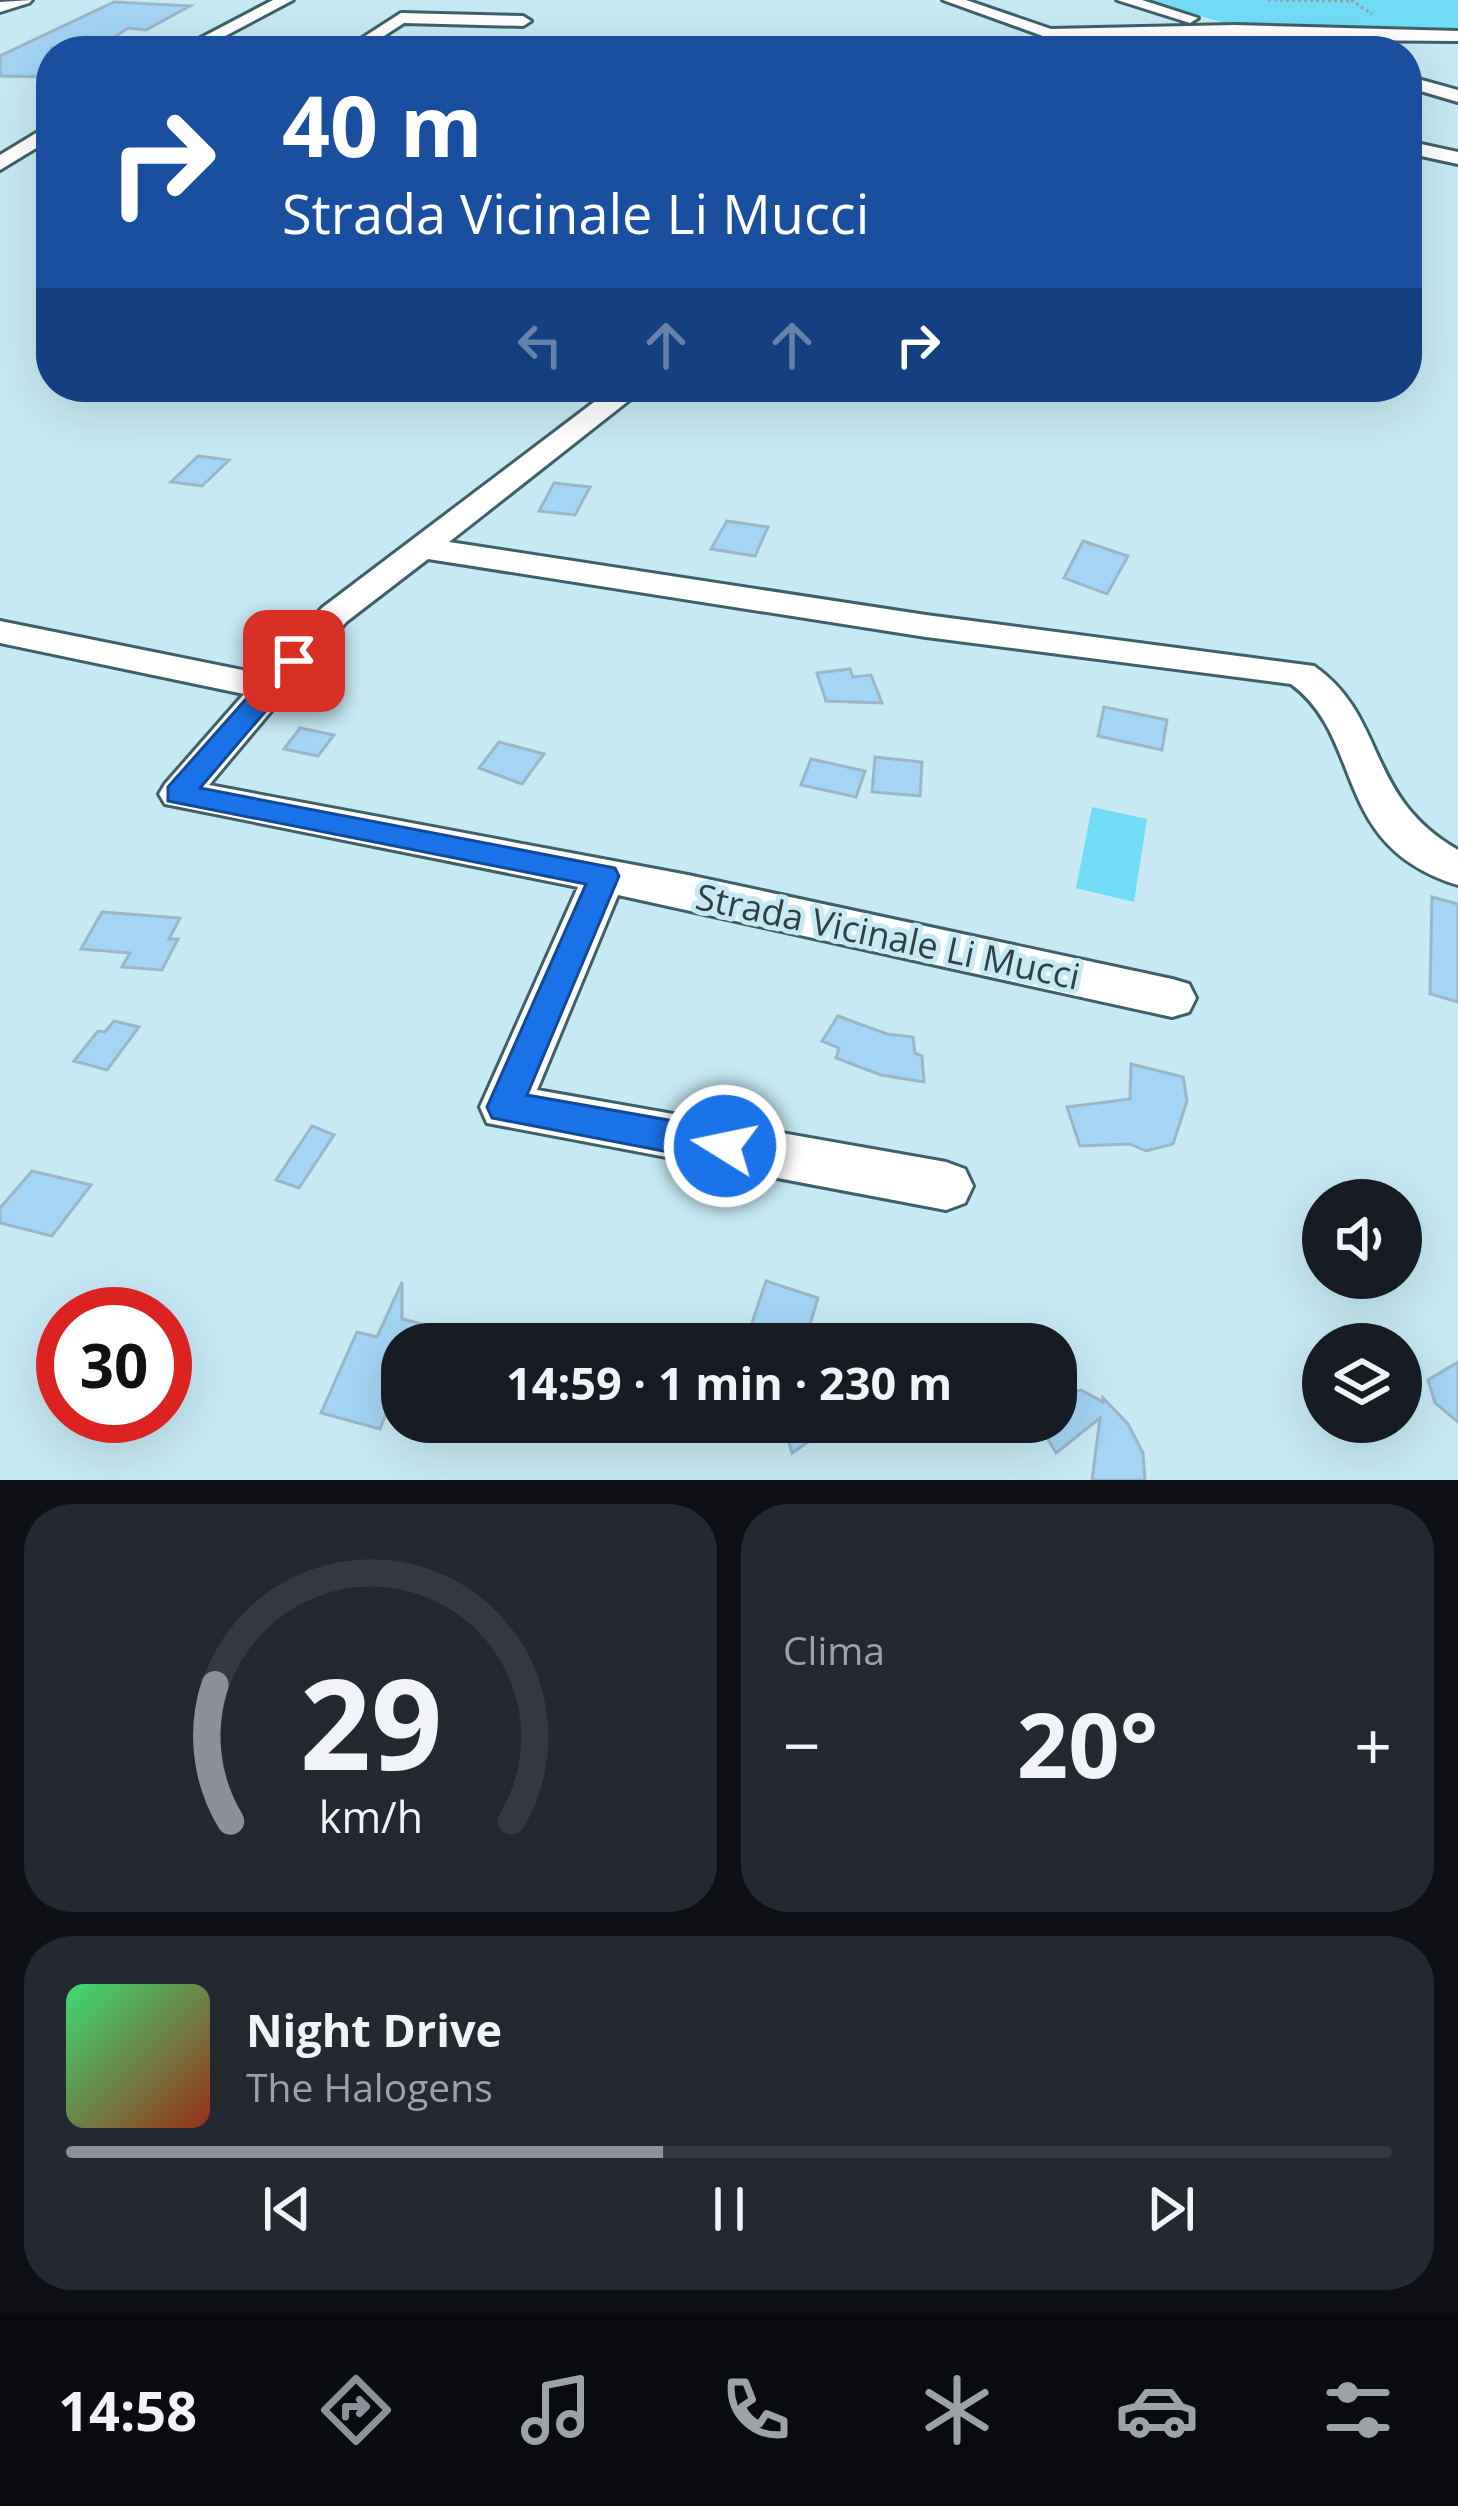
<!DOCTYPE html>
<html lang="it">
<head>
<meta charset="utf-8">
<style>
	body { margin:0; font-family:"Open Sans",sans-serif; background:#242831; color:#f1f3f6; height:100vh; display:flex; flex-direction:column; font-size:45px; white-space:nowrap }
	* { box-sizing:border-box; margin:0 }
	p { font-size:39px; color:#9ea1a6 }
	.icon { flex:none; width:66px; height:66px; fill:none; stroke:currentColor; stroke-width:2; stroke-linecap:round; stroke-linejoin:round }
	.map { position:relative; height:1480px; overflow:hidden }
	.details { display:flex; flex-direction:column; gap:24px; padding:24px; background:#0d0f14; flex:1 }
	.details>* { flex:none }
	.banner { position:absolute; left:36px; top:36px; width:1386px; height:366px; border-radius:48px; box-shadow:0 12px 48px #0002; background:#1a4fa0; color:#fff; overflow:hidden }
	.buttons { position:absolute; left:1302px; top:1179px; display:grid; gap:24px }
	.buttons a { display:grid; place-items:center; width:120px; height:120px; border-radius:50%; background:#171b24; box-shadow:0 12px 48px #0002; font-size:60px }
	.speed { position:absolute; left:36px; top:1287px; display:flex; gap:24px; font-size:60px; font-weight:700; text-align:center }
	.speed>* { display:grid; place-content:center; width:156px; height:156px; border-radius:50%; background:#171b24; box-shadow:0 12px 48px #0002; line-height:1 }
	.speed .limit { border:18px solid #d22; background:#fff; color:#111 }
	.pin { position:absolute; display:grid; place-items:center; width:102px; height:102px; color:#fff; margin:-51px; border-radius:24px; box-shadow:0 6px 18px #0006 }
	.me { position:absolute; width:132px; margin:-66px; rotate:280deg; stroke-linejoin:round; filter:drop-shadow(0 0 9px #0008) }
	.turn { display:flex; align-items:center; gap:42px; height:252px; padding:0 48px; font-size:54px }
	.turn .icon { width:156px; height:156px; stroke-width:2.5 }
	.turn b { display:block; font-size:84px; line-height:102px }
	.lanes { display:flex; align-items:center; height:114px; padding:0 48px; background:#0003; justify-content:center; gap:60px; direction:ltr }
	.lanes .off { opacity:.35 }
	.big { font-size:90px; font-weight:700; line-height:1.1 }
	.details .card { flex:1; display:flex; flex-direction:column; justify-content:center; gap:18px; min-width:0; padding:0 42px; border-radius:48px; background:#242831 }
	.details .dial { align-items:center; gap:0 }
	.dial svg { height:312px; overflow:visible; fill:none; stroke:#363941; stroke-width:7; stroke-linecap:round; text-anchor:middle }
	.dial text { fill:#f1f3f6; stroke:none }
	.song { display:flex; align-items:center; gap:36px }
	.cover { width:144px; height:144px; border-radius:18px; background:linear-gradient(135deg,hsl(140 70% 55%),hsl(10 70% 35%)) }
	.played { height:12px; border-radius:6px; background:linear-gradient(90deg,#8c9099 45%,#363941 45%) }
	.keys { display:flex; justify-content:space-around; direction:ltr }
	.heat { display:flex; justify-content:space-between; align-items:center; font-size:66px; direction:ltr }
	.details .tiles { flex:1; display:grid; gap:24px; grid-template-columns:1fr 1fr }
	.card:last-child { grid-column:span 2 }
	.trip { position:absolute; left:381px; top:1323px; width:696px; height:120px; border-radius:48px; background:#171b24; box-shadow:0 12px 48px #0002; font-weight:700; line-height:120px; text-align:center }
	.tab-bar { display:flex; height:192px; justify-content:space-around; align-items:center; background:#090b0e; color:#9ea1a6 }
	.tab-bar .icon { width:84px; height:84px }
	.tab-bar .selected { color:#8c9099 }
	.tab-bar b { font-size:54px; color:#f1f3f6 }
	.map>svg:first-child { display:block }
</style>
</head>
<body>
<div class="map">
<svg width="1458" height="1480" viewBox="0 0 1458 1480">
	<rect width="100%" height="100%" fill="#c6e9f3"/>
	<path fill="#72dcf7" d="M1144,0H1458V34L1236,26Z
		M1092,807L1147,819L1134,902L1076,888Z"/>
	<path fill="#a4d5f5" stroke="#9bb6c8" stroke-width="3" d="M114,2L190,6L146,30L128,28L97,49L51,48V77L0,76V56Z
		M198,456L229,460L202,486L171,482Z
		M554,483L590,487L575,515L539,511Z
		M727,521L768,527L755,556L711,549Z
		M1083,541L1128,556L1107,594L1064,578Z
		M850,669L853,677L871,675L882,703L826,701L817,673Z
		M1104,707L1167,720L1162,750L1098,736Z
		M300,728L334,735L318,756L284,749Z
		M499,742L544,754L522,784L479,768Z
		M875,757L922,762L920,796L872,792Z
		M811,759L865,771L856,797L801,785Z
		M1432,897L1458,904V1002L1430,994Z
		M102,912L180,918L169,939H178L162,970L122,967L130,953L81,949Z
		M838,1016L887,1034L913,1037L915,1053L922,1056L924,1082L881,1075L836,1058L839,1048L822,1041Z
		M114,1021L139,1027L107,1070L74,1061L98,1031L105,1032Z
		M1131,1064L1183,1077L1187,1101L1173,1144L1146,1151L1130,1144L1080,1146L1067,1107L1130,1099Z
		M312,1126L334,1135L299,1188L276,1180Z
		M32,1171L91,1185L52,1236L0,1223V1208Z
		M766,1281L818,1298L804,1344H745Z
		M402,1282V1319L466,1335L465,1344H402V1416L387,1412L380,1429L321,1413L357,1332L377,1337Z
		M1458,1362V1422L1435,1403L1428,1380Z
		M1081,1390L1103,1402V1398L1128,1424L1143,1453L1145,1480H1092L1100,1418L1056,1453L1038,1422H1056V1396Z
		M783,1422H837L792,1453Z"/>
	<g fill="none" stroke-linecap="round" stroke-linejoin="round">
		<defs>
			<path id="minor" d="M32,0L29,3L0,12V2Z
				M273,0H293L197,51H176Z
				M943,0H966L1051,29L1234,25L1458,31V41L1076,38L1084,43L1076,48Z
				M1117,0H1142L1198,18L1190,23Z
				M401,13L523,16L531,21L523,26L404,23L361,51H342Z
				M1407,76L1458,90V102L1407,87Z
				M51,124V139L0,170V155Z
				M1407,141L1458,152V164L1407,153Z
				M614,387H646L449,542L926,615L1314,666C1388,718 1364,796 1458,850V885C1330,846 1366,739 1291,684L926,637L428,559L346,622L209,785L688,875L1172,979L1189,984L1196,998L1189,1012L1172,1017L618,895L537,1090L946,1162L965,1169L973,1186L965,1203L946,1210L487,1123L480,1107L578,887L165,804L159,794L165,784L244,694L0,643V621L262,674L322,608Z"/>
		</defs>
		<use href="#minor" stroke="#406068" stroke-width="6"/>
		<path stroke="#8aa5ad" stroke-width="3" stroke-dasharray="3 3" stroke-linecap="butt" d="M1268,0L1352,1
			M1351,0L1372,14"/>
		<use href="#minor" fill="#fff" fill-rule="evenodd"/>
	</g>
	<path fill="#1a73e8" stroke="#114b97" stroke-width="3" d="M294,653L303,655V667L200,788L615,868L619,876L527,1095L725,1130L738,1135L744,1146L738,1158L725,1163L492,1118L487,1107L586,884L168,801V787L285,655Z"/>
	<g text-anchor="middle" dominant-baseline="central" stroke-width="10" stroke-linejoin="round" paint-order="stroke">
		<g font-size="36" fill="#313f43" stroke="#c6e9f3">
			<text transform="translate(888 936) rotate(12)">Strada Vicinale Li Mucci</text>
		</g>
	</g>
</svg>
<div class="buttons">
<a><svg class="icon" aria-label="sound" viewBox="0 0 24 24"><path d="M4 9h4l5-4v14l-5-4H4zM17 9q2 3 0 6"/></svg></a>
<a><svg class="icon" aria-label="layers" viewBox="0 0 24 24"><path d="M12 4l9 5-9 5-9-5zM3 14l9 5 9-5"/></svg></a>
</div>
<div class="speed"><div class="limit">30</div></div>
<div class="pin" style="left:294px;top:661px;background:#d93025"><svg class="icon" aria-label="arrive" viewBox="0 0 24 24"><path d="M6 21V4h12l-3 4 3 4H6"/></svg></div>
<svg class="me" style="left:725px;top:1146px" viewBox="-20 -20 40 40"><circle r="17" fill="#1a73e8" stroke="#fff" stroke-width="3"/><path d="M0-11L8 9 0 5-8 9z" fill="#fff"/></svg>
<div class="trip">14:59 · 1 min · 230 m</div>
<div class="banner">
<div class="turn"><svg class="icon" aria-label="right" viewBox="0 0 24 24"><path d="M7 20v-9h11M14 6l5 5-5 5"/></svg><div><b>40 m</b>Strada Vicinale Li Mucci</div></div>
<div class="lanes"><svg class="icon off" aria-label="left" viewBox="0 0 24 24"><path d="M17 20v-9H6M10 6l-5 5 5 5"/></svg><svg class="icon off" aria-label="ahead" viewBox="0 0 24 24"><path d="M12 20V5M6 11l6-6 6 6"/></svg><svg class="icon off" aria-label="ahead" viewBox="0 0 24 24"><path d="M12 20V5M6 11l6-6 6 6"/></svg><svg class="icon" aria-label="right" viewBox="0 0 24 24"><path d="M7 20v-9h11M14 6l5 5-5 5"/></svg></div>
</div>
</div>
<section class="details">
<div class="tiles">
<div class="card dial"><svg viewBox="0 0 100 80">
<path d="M14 69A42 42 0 1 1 86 69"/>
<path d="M14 69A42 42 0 0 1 10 34" stroke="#8c9099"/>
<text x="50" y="56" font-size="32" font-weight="700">29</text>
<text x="50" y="72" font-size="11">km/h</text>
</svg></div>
<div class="card"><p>Clima</p>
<div class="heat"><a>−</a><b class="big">20°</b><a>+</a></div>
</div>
<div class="card">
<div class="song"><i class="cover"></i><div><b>Night Drive</b><p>The Halogens</p></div></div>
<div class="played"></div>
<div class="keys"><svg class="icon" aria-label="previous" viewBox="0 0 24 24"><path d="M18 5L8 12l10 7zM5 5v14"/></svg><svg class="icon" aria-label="pause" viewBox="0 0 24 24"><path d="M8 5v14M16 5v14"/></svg><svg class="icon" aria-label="next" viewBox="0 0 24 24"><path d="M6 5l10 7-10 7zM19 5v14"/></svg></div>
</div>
</div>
</section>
<nav class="tab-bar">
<b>14:58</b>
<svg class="icon selected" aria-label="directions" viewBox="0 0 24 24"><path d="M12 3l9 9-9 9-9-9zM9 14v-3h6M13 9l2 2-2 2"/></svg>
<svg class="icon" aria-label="music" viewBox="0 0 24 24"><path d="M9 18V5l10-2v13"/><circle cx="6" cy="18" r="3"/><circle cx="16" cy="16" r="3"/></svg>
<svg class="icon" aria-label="phone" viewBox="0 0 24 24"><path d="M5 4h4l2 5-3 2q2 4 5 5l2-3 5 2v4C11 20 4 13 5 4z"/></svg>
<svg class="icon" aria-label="climate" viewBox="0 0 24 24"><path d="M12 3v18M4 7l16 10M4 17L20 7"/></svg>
<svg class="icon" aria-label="car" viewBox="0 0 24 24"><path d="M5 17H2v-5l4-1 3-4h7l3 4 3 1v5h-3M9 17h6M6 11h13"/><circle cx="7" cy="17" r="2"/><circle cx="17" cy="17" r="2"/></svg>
<svg class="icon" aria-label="filters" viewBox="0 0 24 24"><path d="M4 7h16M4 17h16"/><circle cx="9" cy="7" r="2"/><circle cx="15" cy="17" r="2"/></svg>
</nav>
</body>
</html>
